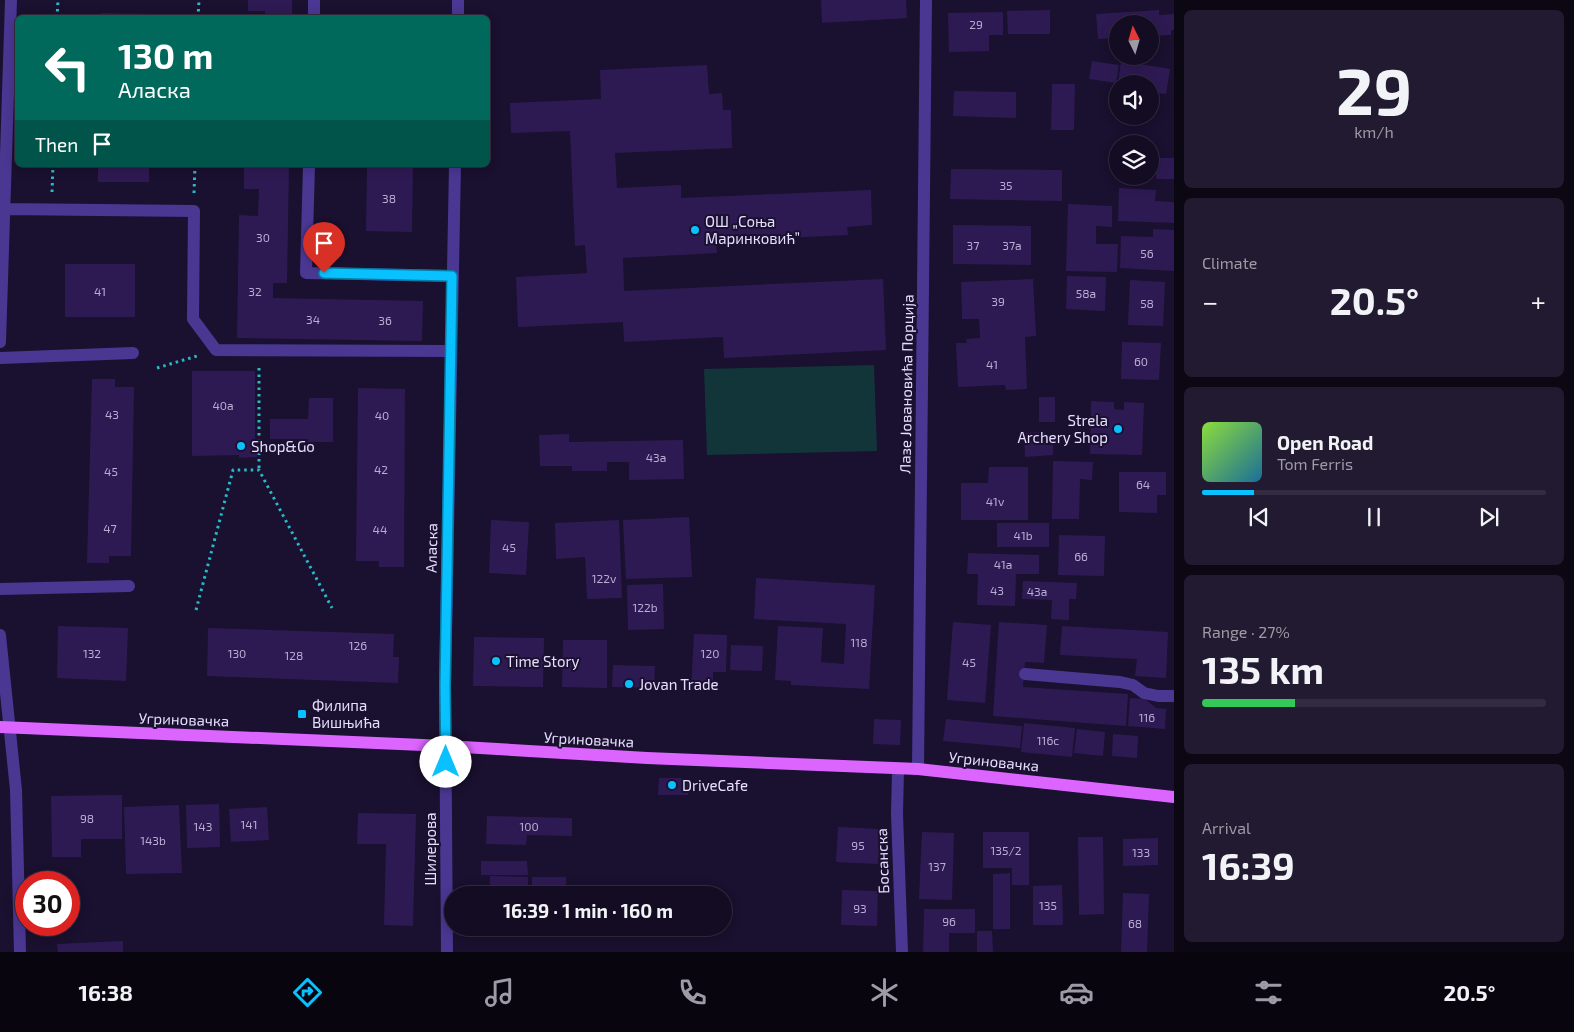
<!DOCTYPE html>
<html lang="en">
<head>
<meta charset="utf-8">
<style>
	body { margin:0; font-family:"Exo 2",sans-serif; background:#211a30; color:#f1f3f6; height:100vh; display:flex; flex-direction:column; font-size:19px; white-space:nowrap }
	* { box-sizing:border-box; margin:0 }
	p { font-size:16px; color:#9d9ba6 }
	.icon { flex:none; width:28px; height:28px; fill:none; stroke:currentColor; stroke-width:2; stroke-linecap:round; stroke-linejoin:round }
	.map { position:relative; flex:1; overflow:hidden }
	.details { display:flex; flex-direction:column; gap:10px; padding:10px; background:#0b0713; width:400px }
	.details>* { flex:none }
	.banner { position:absolute; left:15px; top:15px; width:475px; height:152px; border-radius:8px; box-shadow:0 2px 12px #0003,0 0 0 1px #332c41; background:#00695c; color:#fff; overflow:hidden }
	.needle { width:32px; rotate:355deg }
	.controls { position:absolute; left:1109px; top:15px; display:grid; gap:10px }
	.controls a { display:grid; place-items:center; width:50px; height:50px; border-radius:50%; background:#140c23; box-shadow:0 2px 12px #0003,0 0 0 1px #332c41; font-size:25px }
	.speed { position:absolute; left:15px; top:871px; display:flex; gap:10px; font-size:25px; font-weight:700; text-align:center }
	.speed>* { display:grid; place-content:center; width:65px; height:65px; border-radius:50%; background:#140c23; box-shadow:0 2px 12px #0003,0 0 0 1px #332c41; line-height:1 }
	.speed .limit { border:8px solid #d22; background:#fff; color:#111 }
	.pin { position:absolute; display:grid; place-items:center; width:42px; height:42px; color:#fff; margin:-51px -21px; border-radius:50% 50% 50% 0; rotate:-45deg; box-shadow:0 0 5px #0007 }
	.pin .icon { rotate:45deg }
	.me { position:absolute; width:55px; margin:-28px; rotate:0deg; stroke-linejoin:round; filter:drop-shadow(0 0 4px #0008) }
	.turn { display:flex; align-items:center; gap:18px; height:105px; padding:0 20px; font-size:22px }
	.turn .icon { width:65px; height:65px; stroke-width:2.5 }
	.turn b { display:block; font-size:35px; line-height:42px }
	.then { display:flex; align-items:center; height:48px; padding:0 20px; background:#0003; gap:10px; font-size:19px }
	.big { font-size:38px; font-weight:700; line-height:1.1 }
	.details .tile { flex:1; display:flex; flex-direction:column; justify-content:center; gap:8px; min-width:0; padding:0 18px; border-radius:8px; background:#211a30 }
	.details .dial { align-items:center; gap:0 }
	.dial b { font-size:65px; line-height:1 }
	.song { display:flex; align-items:center; gap:15px }
	.cover { width:60px; height:60px; border-radius:8px; background:linear-gradient(135deg,hsl(90 70% 55%),hsl(200 70% 35%)) }
	.played { height:5px; border-radius:2px; background:linear-gradient(90deg,#0ac1ff 15%,#332c41 15%) }
	.keys { display:flex; justify-content:space-around; direction:ltr }
	.heat { display:flex; justify-content:space-between; align-items:center; font-size:28px; direction:ltr }
	.charge { height:8px; border-radius:4px; background:linear-gradient(90deg,#34c759 27%,#332c41 0) }
	.trip { position:absolute; left:444px; top:886px; width:288px; height:50px; border-radius:25px; background:#140c23; box-shadow:0 2px 12px #0003,0 0 0 1px #332c41; font-weight:700; line-height:50px; text-align:center }
	.tab-bar { display:flex; height:80px; justify-content:space-around; align-items:center; background:#08050e; color:#9d9ba6 }
	.tab-bar .icon { width:35px; height:35px }
	.tab-bar .selected { color:#0ac1ff }
	.tab-bar b { font-size:22px; color:#f1f3f6 }
	main { display:flex; flex:1; min-height:0 }
	.map>svg:first-child { display:block }
</style>
</head>
<body>
<main>
<div class="map">
<svg width="1174" height="952" viewBox="0 0 1174 952">
	<rect width="100%" height="100%" fill="#1a102f"/>
	<path fill="#12353a" d="M874,365L877,451L707,455L704,369Z"/>
	<path fill="#2e1a52" d="M248,0H292V18H265V11H248Z
		M821,0H906L907,18L822,23Z
		M1050,10V34H1008L1007,11Z
		M1159,10V15L1174,14V30H1171V35L1150,36V24H1118V38L1098,39L1096,14Z
		M1003,12V35H989V51L949,52L948,13Z
		M101,13L152,14V18H101Z
		M1092,61L1119,65L1116,83L1089,79Z
		M1121,61L1170,69L1166,94L1150,92V84H1118Z
		M707,65L709,94L722,93L723,110H731L732,148L615,153L617,188L681,185V198L871,190L872,225L847,227L848,235L716,241L717,253L623,258L624,291L883,279L886,350L724,358L723,337L624,342L623,322L518,327L516,277L587,273L585,245L575,246L570,131L511,133L510,103L601,99L600,70Z
		M1052,84H1075L1074,130H1051Z
		M954,91L1016,92V118L953,116Z
		M1156,158H1174V179H1156Z
		M98,165H149V182H98Z
		M244,165H289L287,283H273V298L423,301L422,341L237,338L239,215L258,216L259,189H244Z
		M367,165H413L412,232L366,231Z
		M951,169L1062,170V201L950,199Z
		M1119,188L1156,190L1155,201L1174,202V223L1118,221Z
		M1068,204L1112,206V227L1096,226V244H1118L1117,272L1066,271Z
		M953,225L1031,226V265L953,264Z
		M1153,229L1174,230V271L1120,268L1121,236L1153,237Z
		M65,264H135V317H65Z
		M1067,276L1106,277L1105,311L1066,309Z
		M1033,279L1036,336L1025,337L1027,389L1006,390L1005,385L958,387L956,343H967L966,339L980,338L979,319H962L961,282Z
		M1130,280L1165,282L1163,326L1128,325Z
		M1122,342L1161,343L1159,380L1121,379Z
		M192,371H255V440H257V457L239,458V455L192,456Z
		M92,379H115V387H134L131,556H109V563H87Z
		M358,388L405,389L404,567H379V561H356Z
		M1039,397H1055V422H1039Z
		M309,398H333V442H308V439H270V419H308Z
		M1091,401L1114,402V409L1124,410V402L1144,403L1142,455L1090,454Z
		M1045,432L1046,445H1053V455L1025,457L1024,433Z
		M569,434V442L683,440L684,479L629,480V462H607V471H572V466H540L539,435Z
		M1053,461L1093,462L1092,480L1080,479L1079,519H1052Z
		M989,467H1028V520H961V483H988Z
		M1119,472H1166V495H1157V513L1119,512Z
		M689,517L692,577L626,579L623,520Z
		M491,520L529,522L526,575L489,573Z
		M619,520L622,598L587,599L585,557L556,559L555,523Z
		M997,523H1049V547H997Z
		M1059,535L1105,536L1104,576L1058,575Z
		M968,553L1039,555V574H1016L1015,606L977,605L978,574H967Z
		M756,578L875,585L869,689L791,685V681L775,680L778,626L823,628L821,662L844,664L846,624L754,619Z
		M1023,581L1077,583L1076,599H1069V620L1051,619L1052,600L1022,599Z
		M663,584L664,629L628,630L627,585Z
		M953,622L991,625L985,703L947,700Z
		M999,622L1047,625L1044,663L1025,662L1023,687L1128,694L1126,726L993,716Z
		M58,626L128,628L126,681L57,678Z
		M1062,626L1168,632L1166,678L1135,676L1137,659L1060,655Z
		M208,628L394,634L393,657H399L398,683L207,676Z
		M694,634L727,635L726,672H713V691L691,690Z
		M474,637L544,638L543,687L473,686Z
		M563,640H607V688L562,687Z
		M731,645L763,646L762,671L730,670Z
		M613,665L655,666L654,688L612,687Z
		M1130,698L1145,699L1156,708L1166,709L1165,729L1128,726Z
		M874,719L901,720L900,745L873,744Z
		M946,719L1022,726L1020,748L943,741Z
		M1024,723L1075,728L1072,757L1021,752Z
		M1077,729L1105,732L1103,756L1074,753Z
		M1113,734L1138,736L1137,758L1112,756Z
		M659,778H688V795H658Z
		M122,795V839H81V857H52L51,796Z
		M219,804L220,847L187,848L186,805Z
		M179,805L182,873L126,874L124,807Z
		M267,807L269,840L231,842L229,809Z
		M358,813L416,814L413,926L384,925L386,844H357Z
		M487,816L572,818V836L527,835L526,845L486,844Z
		M838,827L880,829L878,864L836,862Z
		M922,832L954,833L952,900L919,899Z
		M983,832H1029V885H1012V868H983Z
		M1078,837H1103L1104,914L1079,915Z
		M1158,838V865L1123,866V839Z
		M481,861H527L528,875H481Z
		M1010,873V929H993V874Z
		M490,876L528,877V895H490Z
		M532,877H566V895H532Z
		M1062,885L1063,925H1033V886Z
		M842,890L878,891L877,926L841,925Z
		M1123,893L1149,894L1147,952H1121Z
		M924,909H975V933H949V952H923Z
		M574,928H616V934L574,933Z
		M977,931H992L993,952H977Z
		M123,941V952H58L57,944Z"/>
	<g fill="none" stroke-linecap="round" stroke-linejoin="round">
		<path stroke="#27bbca" stroke-width="3" stroke-dasharray="2.5 4" stroke-linecap="butt" d="M57,18L58,0
			M198,18L199,0
			M52,192L53,165
			M194,193L195,165
			M157,368L197,356
			M259,368V470
			M196,610L233,470H259L332,608"/>
		<path stroke="#493792" stroke-width="12" d="M314,18V0
			M458,18V0
			M309,165L306,273L452,276
			M4,209L194,211L193,319L216,350L451,351
			M0,342L11,0
			M0,358L133,353
			M0,589L129,586
			M0,635L16,790L20,952
			M1025,674L1120,682L1133,685L1144,693L1158,696H1174
			M898,769L897,814L902,952
			M918,769L926,0
			M447,952L445,687L455,165"/>
		<path stroke="#dd65ff" stroke-width="12" d="M0,727L446,746L647,758L918,769L1174,797"/>
	</g>
	<g fill="none" stroke-linecap="round" stroke-linejoin="round">
		<defs>
			<path id="route" d="M324,273L452,276L445,687L446,762"/>
		</defs>
		<use href="#route" stroke="#067da6" stroke-width="12"/>
		<use href="#route" stroke="#0ac1ff" stroke-width="9"/>
	</g>
	<g fill="#0ac1ff" stroke="#1a102f" stroke-width="2">
		<circle cx="695" cy="230" r="5"/>
		<circle cx="1118" cy="429" r="5"/>
		<circle cx="241" cy="446" r="5"/>
		<circle cx="496" cy="661" r="5"/>
		<circle cx="629" cy="684" r="5"/>
		<rect x="297" y="709" width="10" height="10" rx="2.5"/>
		<circle cx="672" cy="785" r="5"/>
	</g>
	<g text-anchor="middle" dominant-baseline="central" stroke-width="4" stroke-linejoin="round" paint-order="stroke">
		<g font-size="12" fill="#b9add4">
			<text x="976" y="24">29</text>
			<text x="1006" y="185">35</text>
			<text x="389" y="198">38</text>
			<text x="263" y="237">30</text>
			<text x="973" y="245">37</text>
			<text x="1012" y="245">37a</text>
			<text x="1147" y="253">56</text>
			<text x="100" y="291">41</text>
			<text x="255" y="291">32</text>
			<text x="1086" y="293">58a</text>
			<text x="998" y="301">39</text>
			<text x="1147" y="303">58</text>
			<text x="313" y="319">34</text>
			<text x="385" y="320">36</text>
			<text x="1141" y="361">60</text>
			<text x="992" y="364">41</text>
			<text x="223" y="405">40a</text>
			<text x="112" y="414">43</text>
			<text x="382" y="415">40</text>
			<text x="656" y="457">43a</text>
			<text x="381" y="469">42</text>
			<text x="111" y="471">45</text>
			<text x="1143" y="484">64</text>
			<text x="995" y="501">41v</text>
			<text x="110" y="528">47</text>
			<text x="380" y="529">44</text>
			<text x="1023" y="535">41b</text>
			<text x="509" y="547">45</text>
			<text x="1081" y="556">66</text>
			<text x="1003" y="564">41a</text>
			<text x="604" y="578">122v</text>
			<text x="997" y="590">43</text>
			<text x="1037" y="591">43a</text>
			<text x="645" y="607">122b</text>
			<text x="859" y="642">118</text>
			<text x="358" y="645">126</text>
			<text x="92" y="653">132</text>
			<text x="237" y="653">130</text>
			<text x="710" y="653">120</text>
			<text x="294" y="655">128</text>
			<text x="969" y="662">45</text>
			<text x="1147" y="717">116</text>
			<text x="1048" y="740">116c</text>
			<text x="87" y="818">98</text>
			<text x="249" y="824">141</text>
			<text x="203" y="826">143</text>
			<text x="529" y="826">100</text>
			<text x="153" y="840">143b</text>
			<text x="858" y="845">95</text>
			<text x="1006" y="850">135/2</text>
			<text x="1141" y="852">133</text>
			<text x="937" y="866">137</text>
			<text x="1048" y="905">135</text>
			<text x="860" y="908">93</text>
			<text x="949" y="921">96</text>
			<text x="1135" y="923">68</text>
		</g>
		<g font-size="15" fill="#e7deff" stroke="#1a102f" text-anchor="start">
			<text x="705" y="221">ОШ „Соња<tspan x="705" dy="17">Маринковић”</tspan></text>
			<text x="1108" y="420" text-anchor="end">Strela<tspan x="1108" dy="17">Archery Shop</tspan></text>
			<text x="251" y="446">Shop&amp;Go</text>
			<text x="506" y="661">Time Story</text>
			<text x="639" y="684">Jovan Trade</text>
			<text x="312" y="705">Филипа<tspan x="312" dy="17">Вишњића</tspan></text>
			<text x="682" y="785">DriveCafe</text>
		</g>
		<g font-size="15" fill="#e7deff" stroke="#1a102f">
			<text transform="translate(906 384) rotate(-89)">Лазе Јовановића Порција</text>
			<text transform="translate(431 548) rotate(-89)">Аласка</text>
			<text transform="translate(184 719) rotate(2)">Угриновачка</text>
			<text transform="translate(589 739) rotate(3)">Угриновачка</text>
			<text transform="translate(994 761) rotate(6)">Угриновачка</text>
			<text transform="translate(430 849) rotate(-90)">Шилерова</text>
			<text transform="translate(882 861) rotate(-92)">Босанска</text>
		</g>
	</g>
</svg>
<div class="controls">
<a><svg class="needle" viewBox="-14 -14 28 28"><path d="M0-13l5 13h-10z" fill="#e53935"/><path d="M0 13l5-13h-10z" fill="#9d9ba6"/></svg></a>
<a><svg class="icon" aria-label="sound" viewBox="0 0 24 24"><path d="M4 9h4l5-4v14l-5-4H4zM17 9q2 3 0 6"/></svg></a>
<a><svg class="icon" aria-label="layers" viewBox="0 0 24 24"><path d="M12 4l9 5-9 5-9-5zM3 14l9 5 9-5"/></svg></a>
</div>
<div class="speed"><div class="limit">30</div></div>
<div class="pin" style="left:324px;top:273px;background:#d93025"><svg class="icon" aria-label="arrive" viewBox="0 0 24 24"><path d="M6 21V4h12l-3 4 3 4H6"/></svg></div>
<svg class="me" style="left:446px;top:762px" viewBox="-20 -20 40 40"><circle r="19" fill="#fff"/><path d="M0-13L10 11 0 6-10 11z" fill="#0ac1ff"/></svg>
<div class="trip">16:39 · 1 min · 160 m</div>
<div class="banner">
<div class="turn"><svg class="icon" aria-label="left" viewBox="0 0 24 24"><path d="M17 20v-9H6M10 6l-5 5 5 5"/></svg><div><b>130 m</b>Аласка</div></div>
<div class="then">Then<svg class="icon" aria-label="arrive" viewBox="0 0 24 24"><path d="M6 21V4h12l-3 4 3 4H6"/></svg></div>
</div>
</div>
<section class="details">
<div class="tile dial"><b>29</b><p>km/h</p></div>
<div class="tile"><p>Climate</p>
<div class="heat"><a>−</a><b class="big">20.5°</b><a>+</a></div>
</div>
<div class="tile">
<div class="song"><i class="cover"></i><div><b>Open Road</b><p>Tom Ferris</p></div></div>
<div class="played"></div>
<div class="keys"><svg class="icon" aria-label="previous" viewBox="0 0 24 24"><path d="M18 5L8 12l10 7zM5 5v14"/></svg><svg class="icon" aria-label="pause" viewBox="0 0 24 24"><path d="M8 5v14M16 5v14"/></svg><svg class="icon" aria-label="next" viewBox="0 0 24 24"><path d="M6 5l10 7-10 7zM19 5v14"/></svg></div>
</div>
<div class="tile"><p>Range · 27%</p><b class="big">135 km</b><div class="charge"></div></div>
<div class="tile"><p>Arrival</p><b class="big">16:39</b></div>
</section>
</main>
<nav class="tab-bar">
<b>16:38</b>
<svg class="icon selected" aria-label="directions" viewBox="0 0 24 24"><path d="M12 3l9 9-9 9-9-9zM9 14v-3h6M13 9l2 2-2 2"/></svg>
<svg class="icon" aria-label="music" viewBox="0 0 24 24"><path d="M9 18V5l10-2v13"/><circle cx="6" cy="18" r="3"/><circle cx="16" cy="16" r="3"/></svg>
<svg class="icon" aria-label="phone" viewBox="0 0 24 24"><path d="M5 4h4l2 5-3 2q2 4 5 5l2-3 5 2v4C11 20 4 13 5 4z"/></svg>
<svg class="icon" aria-label="climate" viewBox="0 0 24 24"><path d="M12 3v18M4 7l16 10M4 17L20 7"/></svg>
<svg class="icon" aria-label="car" viewBox="0 0 24 24"><path d="M5 17H2v-5l4-1 3-4h7l3 4 3 1v5h-3M9 17h6M6 11h13"/><circle cx="7" cy="17" r="2"/><circle cx="17" cy="17" r="2"/></svg>
<svg class="icon" aria-label="filters" viewBox="0 0 24 24"><path d="M4 7h16M4 17h16"/><circle cx="9" cy="7" r="2"/><circle cx="15" cy="17" r="2"/></svg>
<b>20.5°</b>
</nav>
</body>
</html>
